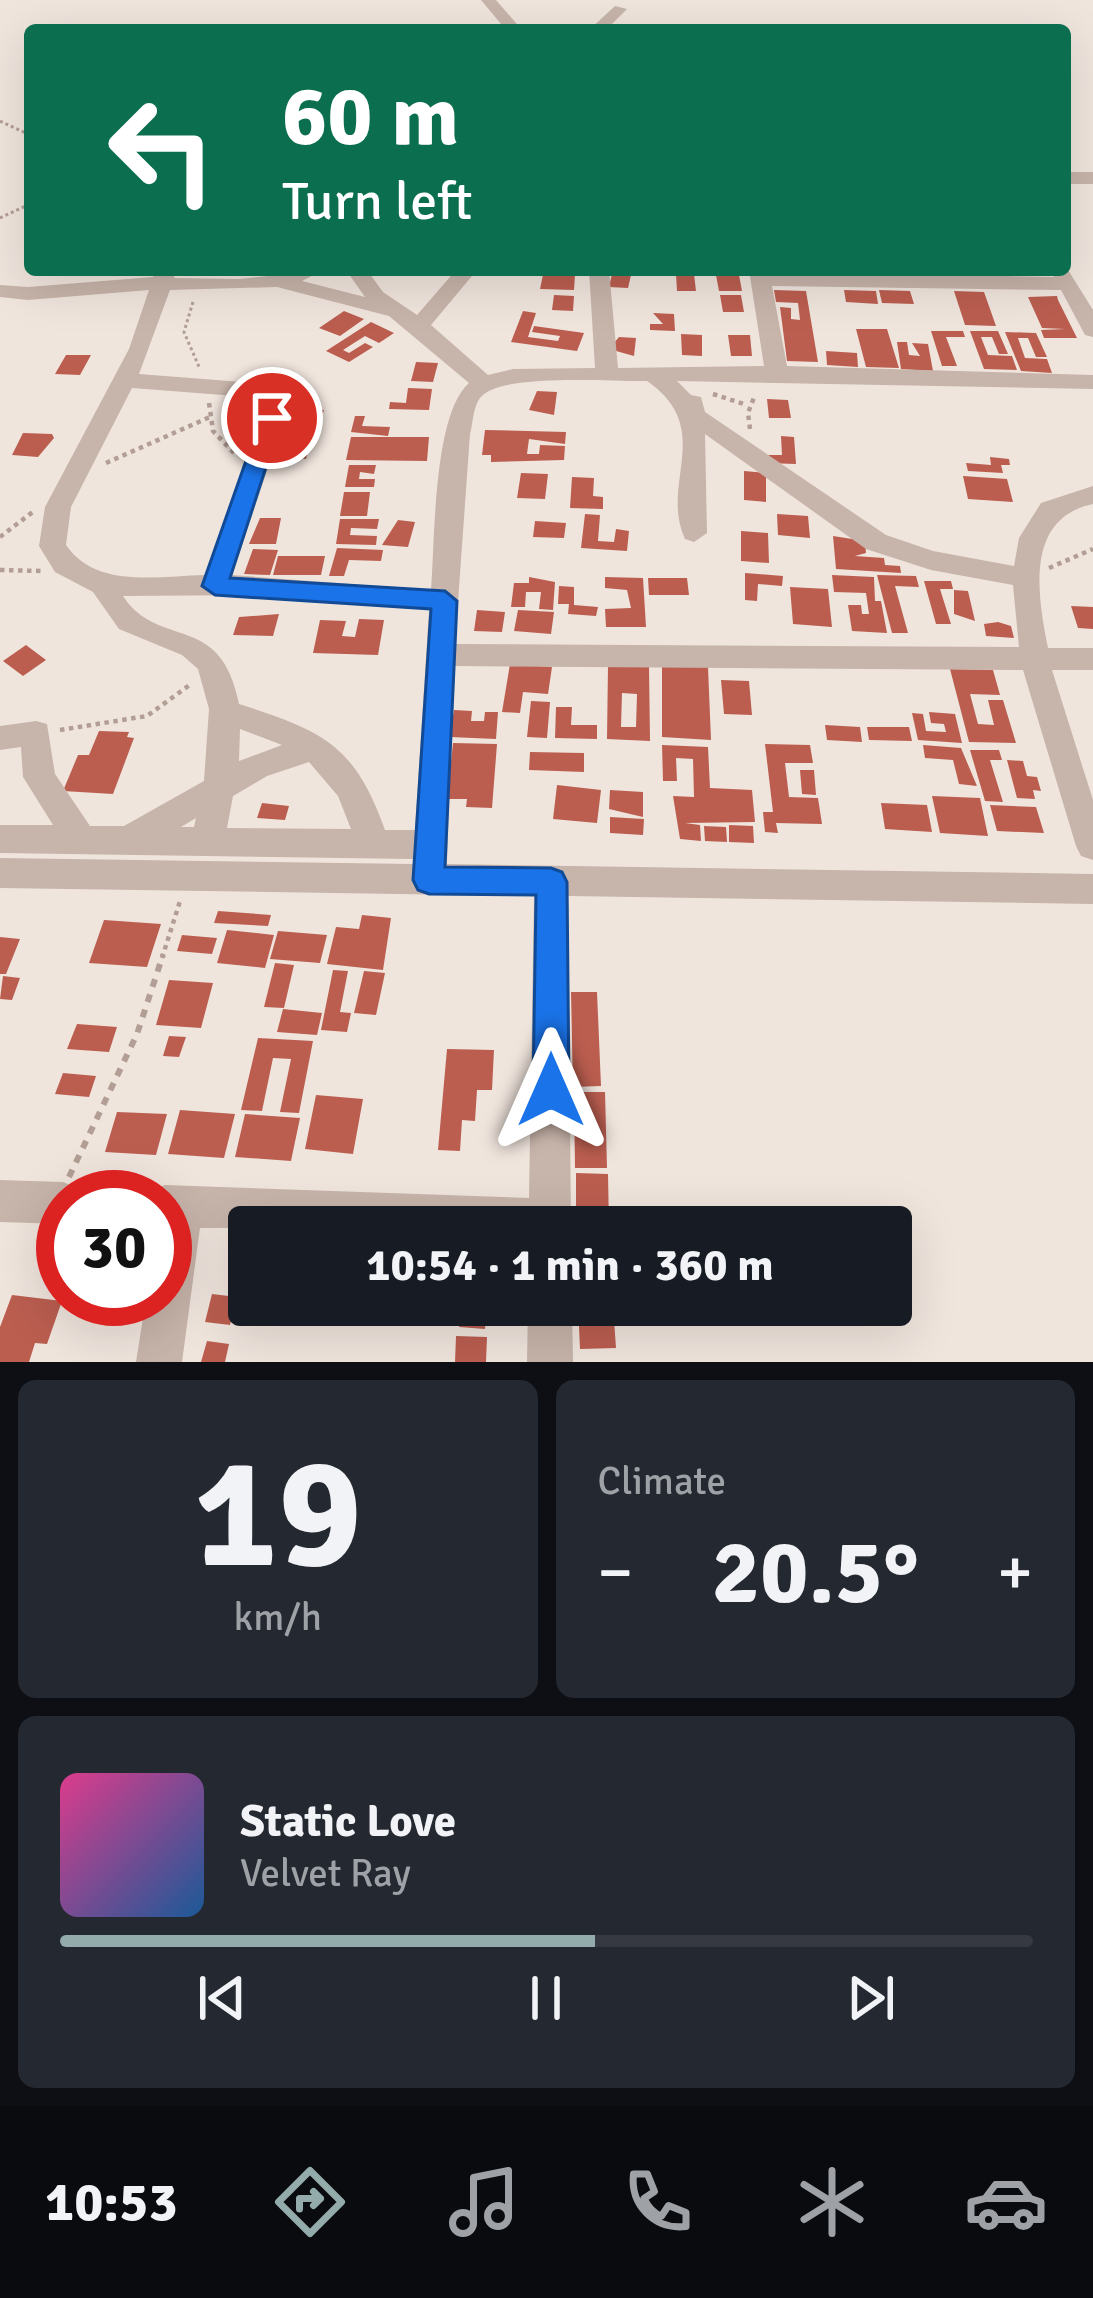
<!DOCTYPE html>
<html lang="en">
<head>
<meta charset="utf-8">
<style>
	body { margin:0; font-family:Signika,sans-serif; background:#242831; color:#f1f3f6; height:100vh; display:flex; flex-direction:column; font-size:45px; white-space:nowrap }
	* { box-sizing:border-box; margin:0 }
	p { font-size:39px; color:#9ea1a6 }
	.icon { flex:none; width:66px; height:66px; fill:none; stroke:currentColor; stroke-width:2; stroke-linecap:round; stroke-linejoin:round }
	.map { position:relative; height:1362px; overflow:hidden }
	.panel { display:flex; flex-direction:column; gap:18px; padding:18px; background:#0d0f14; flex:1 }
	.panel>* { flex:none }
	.hud { position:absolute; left:24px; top:24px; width:1047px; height:252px; border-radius:12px; box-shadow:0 12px 48px #0002; background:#0b6e4f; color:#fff; overflow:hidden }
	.speed { position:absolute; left:36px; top:1170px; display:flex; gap:24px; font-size:60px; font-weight:700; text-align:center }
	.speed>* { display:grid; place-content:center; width:156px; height:156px; border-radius:50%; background:#171b24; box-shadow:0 12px 48px #0002; line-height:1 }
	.speed .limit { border:18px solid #d22; background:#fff; color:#111 }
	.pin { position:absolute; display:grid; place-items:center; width:102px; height:102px; color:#fff; margin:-51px; border:6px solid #fff; border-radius:50%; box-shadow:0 3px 12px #0007 }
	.me { position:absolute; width:132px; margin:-66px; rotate:0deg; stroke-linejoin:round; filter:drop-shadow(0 0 9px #0008) }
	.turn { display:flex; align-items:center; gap:42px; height:252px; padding:0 60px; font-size:54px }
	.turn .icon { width:156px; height:156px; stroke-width:2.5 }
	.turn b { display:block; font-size:84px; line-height:102px }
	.big { font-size:90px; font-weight:700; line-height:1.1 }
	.panel .card { flex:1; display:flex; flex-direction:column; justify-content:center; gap:18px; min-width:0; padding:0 42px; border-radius:18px; background:#242831 }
	.panel .dial { align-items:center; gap:0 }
	.dial b { font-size:156px; line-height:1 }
	.song { display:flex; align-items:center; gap:36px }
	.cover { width:144px; height:144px; border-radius:18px; background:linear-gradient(135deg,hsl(330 70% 55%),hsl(210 70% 35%)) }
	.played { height:12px; border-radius:6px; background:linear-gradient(90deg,#94abac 55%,#363941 55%) }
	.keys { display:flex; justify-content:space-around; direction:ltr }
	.heat { display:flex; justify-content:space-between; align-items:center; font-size:66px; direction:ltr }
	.panel .tiles { flex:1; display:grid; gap:18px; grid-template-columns:1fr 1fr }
	.card:last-child { grid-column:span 2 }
	.trip { position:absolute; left:228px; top:1206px; width:684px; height:120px; border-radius:12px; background:#171b24; box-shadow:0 12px 48px #0002; font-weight:700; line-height:120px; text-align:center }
	.tab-bar { display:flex; height:192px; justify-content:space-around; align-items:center; background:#090b0e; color:#9ea1a6 }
	.tab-bar .icon { width:84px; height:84px }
	.tab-bar .selected { color:#94abac }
	.tab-bar b { font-size:54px; color:#f1f3f6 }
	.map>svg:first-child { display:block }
</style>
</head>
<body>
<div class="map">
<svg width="1093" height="1362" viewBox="0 0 1093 1362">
	<rect width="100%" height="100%" fill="#f0e5dd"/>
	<path fill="#bb5e50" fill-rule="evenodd" d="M544,270L575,275L574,290L540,289Z
		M613,270L632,271L628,288L609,287Z
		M676,274H694L696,291H677Z
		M716,275H739L742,291H719Z
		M774,290L806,291L818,362L787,361L780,307L791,308V319L800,320L798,303L776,302Z
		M844,290L876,291L878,304L846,302Z
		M879,290L910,291L914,304L882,303Z
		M954,291L984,292L996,326L965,325Z
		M554,295L574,296L573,311L552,310Z
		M720,295H741L744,312H723Z
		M1057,296L1058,300L1077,338H1044L1041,330L1065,329L1042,328L1028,297Z
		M344,311L364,319L340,336L319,328Z
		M523,311L536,313L528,337L558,341L560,336L532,332L534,326L584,333L577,351L511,342Z
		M653,313L674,314L675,331L650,330V324H663Z
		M371,322L394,333L379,343L365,336L343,350L349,353L365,343L373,347L349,362L326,351Z
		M856,329H887L899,368L866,367Z
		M931,331H963L965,337H946L957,366H942Z
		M970,331H998L1008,354H999L992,337H981L988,355L1012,356L1017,370L984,369Z
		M1005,332L1036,333L1047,357H1036L1028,338H1018L1025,358L1047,359L1052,373L1021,371Z
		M681,334L702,335V356L682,355Z
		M728,335H750L752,356H731Z
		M619,337L636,338L634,356L609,349Z
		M897,342H907L909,355L920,356L912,343L928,344L933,371L901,369Z
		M826,351L857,353L858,367L827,365Z
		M66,355H91L80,375L55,374Z
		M416,362L438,363L433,382L411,381Z
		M408,388L432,389L429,410L389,409L390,402L406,403Z
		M537,391L557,392L554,415L529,410Z
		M767,399L788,400L791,418H769Z
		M301,409L324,410L316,433L292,432Z
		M355,416H365L362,426L390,427L388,436L351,432Z
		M485,430L566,432L565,444L529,439L527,454H539L540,445L565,446L564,460L491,462V455H482Z
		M23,433L52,434L54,438L38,457L12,455Z
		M292,435H312L306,459L283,458L285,452H281Z
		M781,436L794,437L796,464L766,463V455H782Z
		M351,437H429L427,461L346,460Z
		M990,457L1009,459L1010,465H1001L1003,473L968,471L966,463L991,465Z
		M349,465H376L374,474L360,472L359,479H375L374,487H345Z
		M744,471L766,473V502L744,500Z
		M521,473L548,474L545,499L517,498Z
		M963,476L1007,479L1013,502L968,499Z
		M572,477L594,478L593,496L603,497V509L570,508Z
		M344,492H370L367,516H340Z
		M585,514L600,515L598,541L614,542L616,529L629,531L627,551L581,548Z
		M777,514L808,516L810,538L778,535Z
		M260,518H281L276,544H249Z
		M340,519H379L377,529L351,528L350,535L377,536L376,545L336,544Z
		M398,520L415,522L408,547L382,545Z
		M535,521L566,523L564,538L533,537Z
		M741,531L768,533L769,563L741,561Z
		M833,536L865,541L866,553L855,556L884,558L885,565L900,566L901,573L836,569Z
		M337,548L383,550L381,561L349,560L344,576H329Z
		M253,549L278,550L270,575L244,574Z
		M278,556H325L321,575H273Z
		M745,573L783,576L782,586L758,584L757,601L745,600Z
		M832,575L874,577L875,601H881L887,633L852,631L848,605H861L862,614H869L866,593L834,592Z
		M877,575L916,576L919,587L895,586L908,633H892Z
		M529,577L555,582L553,610L539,609L541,592H526L525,607H511L514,583H529Z
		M605,577L643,578L646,627H606L605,609L631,608L627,590L605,588Z
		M648,578H687L689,595H649Z
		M924,581H951L953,589H940L951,624H936Z
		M559,586L574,587V605L598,607L596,616L568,614L569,604H558Z
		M790,587L828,589L832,627L793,624Z
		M954,590L968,591L975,621L954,614Z
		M1071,606L1093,607V629L1078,628Z
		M477,610L505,612L502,632L474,631Z
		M518,610L554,612L551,634L514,631Z
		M279,614L273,636L233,635L239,617Z
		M359,619L384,620L378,655L313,653L320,620L346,621L342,636L355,637Z
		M998,622L1011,626L1014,638L986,636L984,624Z
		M26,645L46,660L23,676L3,661Z
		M510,664L552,667L548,694L523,692L520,713L502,712Z
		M662,664L708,667L711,740L662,737Z
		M608,665L649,666L650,741L607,739ZM622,693L637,694L636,727H621Z
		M950,669L993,670L1000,695L970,694L978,724L994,725L988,700H1003L1016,743L969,742Z
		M721,680L749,681L752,715L724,714Z
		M531,701L550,702L547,738L527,737Z
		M556,707H572L571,725H597V739L555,738Z
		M454,710L472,711L471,721H484L485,712H498L496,739L450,737Z
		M929,712L955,714L962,743L918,740L912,713L923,714L926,731L946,732L944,724L931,723Z
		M825,725L860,727L862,742L827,740Z
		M867,727H909L912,741L869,740Z
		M99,731L129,732L127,737L134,738L113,794L63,791L78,755H89Z
		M453,743L497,744L492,808L466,807L467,799H447Z
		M765,744L810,745L813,763H785L789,797L818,798L822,824L776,823L778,833L765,832L763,812H773Z
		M662,745L708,747L710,788L752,790L755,822L685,823L700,825L701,841L680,839L673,796L694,797L693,759L676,758L677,781H663Z
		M923,745L961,748L977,786L959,784L953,760L925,758Z
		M970,750H999L1002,760H990L1003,802L985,801Z
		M530,752L584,753V772L529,770Z
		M1007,760L1023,761L1027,776L1037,777L1041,791L1033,790L1035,799L1017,798Z
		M800,770H814L816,795L802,794Z
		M557,785L601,790L597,823L553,819Z
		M610,790L643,792V817L609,809Z
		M932,796L980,798L988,836L940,833Z
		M262,803L289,806L285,820L257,818Z
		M881,803L927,805L932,832L885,829Z
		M990,805L1036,807L1044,833L997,831Z
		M610,817L644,819L643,835L610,833Z
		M729,825L753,826L754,843L729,842Z
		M704,826L726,827L727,842L705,841Z
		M218,911L271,915L268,926L214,923Z
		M362,915L391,918L383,970L327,964L336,927L359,929Z
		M104,920L161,924L147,967L89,963Z
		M227,930L274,935L265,968L217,963Z
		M278,931L327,935L320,963L270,959Z
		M182,935L217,938L212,954L177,951Z
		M0,937L20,939L6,974H0Z
		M275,963L294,965L284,1008L264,1007Z
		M333,970L348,971L340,1012L351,1013L347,1032L321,1030Z
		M364,971L385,973L376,1015L354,1013Z
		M3,976L20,978L12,1000L0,999Z
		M169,980L213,983L201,1028L156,1025Z
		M571,992H597L601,1086L573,1087Z
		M283,1009L322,1013L317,1035L277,1032Z
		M77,1024L117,1027L109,1052L67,1049Z
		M169,1036L186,1037L179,1057L163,1056Z
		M258,1038L313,1041L299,1113L280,1112L291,1059L273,1058L262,1111L241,1110Z
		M447,1049L494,1050L492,1090H477L475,1121L462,1120L460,1151L438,1150Z
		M63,1073L96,1076L89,1097L55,1094Z
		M574,1092H605L607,1168H575Z
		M316,1095L363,1099L353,1154L305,1149Z
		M180,1110L235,1114L224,1158L168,1154Z
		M117,1112L167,1114L156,1155L105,1152Z
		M245,1114L300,1118L291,1161L235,1157Z
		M576,1173L608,1174L609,1227H576Z
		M212,1294L237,1297L230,1325L205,1322Z
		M12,1295L62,1301L47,1344L35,1343L29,1362H0V1327Z
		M461,1305H487L485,1329L459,1327Z
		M578,1305H613L616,1348L580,1349Z
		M456,1336L487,1337L486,1362H455Z
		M207,1341L229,1344L225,1362H201Z"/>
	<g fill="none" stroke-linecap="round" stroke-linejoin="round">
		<path stroke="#b29e94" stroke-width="3" stroke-dasharray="3 3" stroke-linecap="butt" d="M0,121L30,135
			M0,218L30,204
			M193,302L184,332L200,369"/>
		<path stroke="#b29e94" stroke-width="4.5" stroke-dasharray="4.5 4.5" stroke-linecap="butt" d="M713,394L747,405
			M209,403L213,431L235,454
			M750,429L748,413L755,395
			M106,463L210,417
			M0,537L34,511
			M1049,568L1093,549
			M0,570L42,571
			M60,730L147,716L191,684
			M162,958L181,898"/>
		<path stroke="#b29e94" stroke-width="6" stroke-dasharray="8 8" stroke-linecap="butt" d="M69,1177L137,1034L163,955"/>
		<path fill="#c7b4aa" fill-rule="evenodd" d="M481,0H496L522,30H506Z
			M615,6L627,9L606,30H589Z
			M1065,172H1093V184H1065Z
			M1065,265L1093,310V337L1085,335L1061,290L772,286L787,366L1093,375V389L677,381L691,395L701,397L705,412L886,535L933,551L1014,566L1019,538L1041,503L1093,486V504C1025,518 1037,594 1048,648H1093V670H1052L1093,800V860L1081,856L1076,846L1023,670L453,666L447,864L1093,874V904L568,896L571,1227L200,1228L182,1362H136L146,1299H165V1197H148L150,1191L165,1185L529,1198L534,896L0,888V858L413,864V859L0,853V825H53L23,777L21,747L0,750V726L36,721L47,724L55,774L90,826H124L204,781L209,709L198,669L182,655L119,629L93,592L55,572L39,546L45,507L129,349L149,290L28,300L0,297V285L28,287L153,277L156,270H176L174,278L239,279L323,270L302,281L365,297L346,270H367L383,292L417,315L456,270H477L431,325L488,375L513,369L595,368L589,270H609L618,368L764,366L749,270L1054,277L1050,270H1065ZM277,287L389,316L469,383C433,414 435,540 431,590L232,575L279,435L281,406L242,382L139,374L170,290ZM647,381C716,429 659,483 685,539L694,542L707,533L705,434L866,549L931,570L1013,585L1019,647L455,644L470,434C473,423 473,407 480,398C500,372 613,382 647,381ZM132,388L236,396L257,409L255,435L205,575C158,576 96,589 66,545L71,507ZM270,595L429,610L415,830H385C354,743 322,731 239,704C221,610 159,651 123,596ZM240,729L282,745L239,761ZM309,762L338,796L351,829L227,828L233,796L267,776ZM196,818L194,827H181Z
			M0,1180L63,1182L78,1188L81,1197H63V1224L0,1222Z
			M528,1305H572L573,1362H527Z"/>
	</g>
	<path fill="#1a73e8" stroke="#114b97" stroke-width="3" d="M272,411L282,418L230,578L445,591L457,601L445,867L551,868L562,872L567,882L569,1090L563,1102L551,1108L538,1102L533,1090L536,895L429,894L418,890L413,880L431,609L215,595L202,586L261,418Z"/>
</svg>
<div class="speed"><div class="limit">30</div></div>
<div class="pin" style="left:272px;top:418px;background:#d93025"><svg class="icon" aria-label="arrive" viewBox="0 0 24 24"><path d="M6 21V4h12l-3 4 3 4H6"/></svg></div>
<svg class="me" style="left:551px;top:1090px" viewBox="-20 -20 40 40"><path d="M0-17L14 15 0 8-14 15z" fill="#1a73e8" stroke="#fff" stroke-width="4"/></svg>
<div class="trip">10:54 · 1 min · 360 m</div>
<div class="hud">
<div class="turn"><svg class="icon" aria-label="left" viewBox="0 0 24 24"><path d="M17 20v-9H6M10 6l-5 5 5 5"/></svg><div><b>60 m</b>Turn left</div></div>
</div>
</div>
<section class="panel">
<div class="tiles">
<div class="card dial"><b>19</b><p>km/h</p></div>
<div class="card"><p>Climate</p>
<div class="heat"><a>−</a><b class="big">20.5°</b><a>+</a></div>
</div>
<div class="card">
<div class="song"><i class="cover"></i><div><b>Static Love</b><p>Velvet Ray</p></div></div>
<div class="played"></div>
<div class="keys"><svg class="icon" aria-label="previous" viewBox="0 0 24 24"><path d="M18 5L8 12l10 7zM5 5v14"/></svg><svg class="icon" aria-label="pause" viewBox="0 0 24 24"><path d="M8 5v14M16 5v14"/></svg><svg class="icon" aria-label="next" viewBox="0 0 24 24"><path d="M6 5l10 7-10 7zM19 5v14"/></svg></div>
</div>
</div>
</section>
<nav class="tab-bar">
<b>10:53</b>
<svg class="icon selected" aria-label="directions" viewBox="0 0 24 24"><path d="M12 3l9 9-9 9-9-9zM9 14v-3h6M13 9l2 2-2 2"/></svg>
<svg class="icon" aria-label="music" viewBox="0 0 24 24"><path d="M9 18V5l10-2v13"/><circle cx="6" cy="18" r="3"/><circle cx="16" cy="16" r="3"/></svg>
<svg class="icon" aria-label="phone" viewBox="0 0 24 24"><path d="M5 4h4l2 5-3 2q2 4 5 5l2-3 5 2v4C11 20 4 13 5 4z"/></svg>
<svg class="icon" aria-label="climate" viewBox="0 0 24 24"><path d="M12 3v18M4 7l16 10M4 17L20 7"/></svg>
<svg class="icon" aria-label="car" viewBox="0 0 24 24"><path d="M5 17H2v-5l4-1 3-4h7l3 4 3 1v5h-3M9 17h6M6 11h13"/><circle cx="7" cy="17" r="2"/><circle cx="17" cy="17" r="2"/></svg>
</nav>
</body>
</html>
